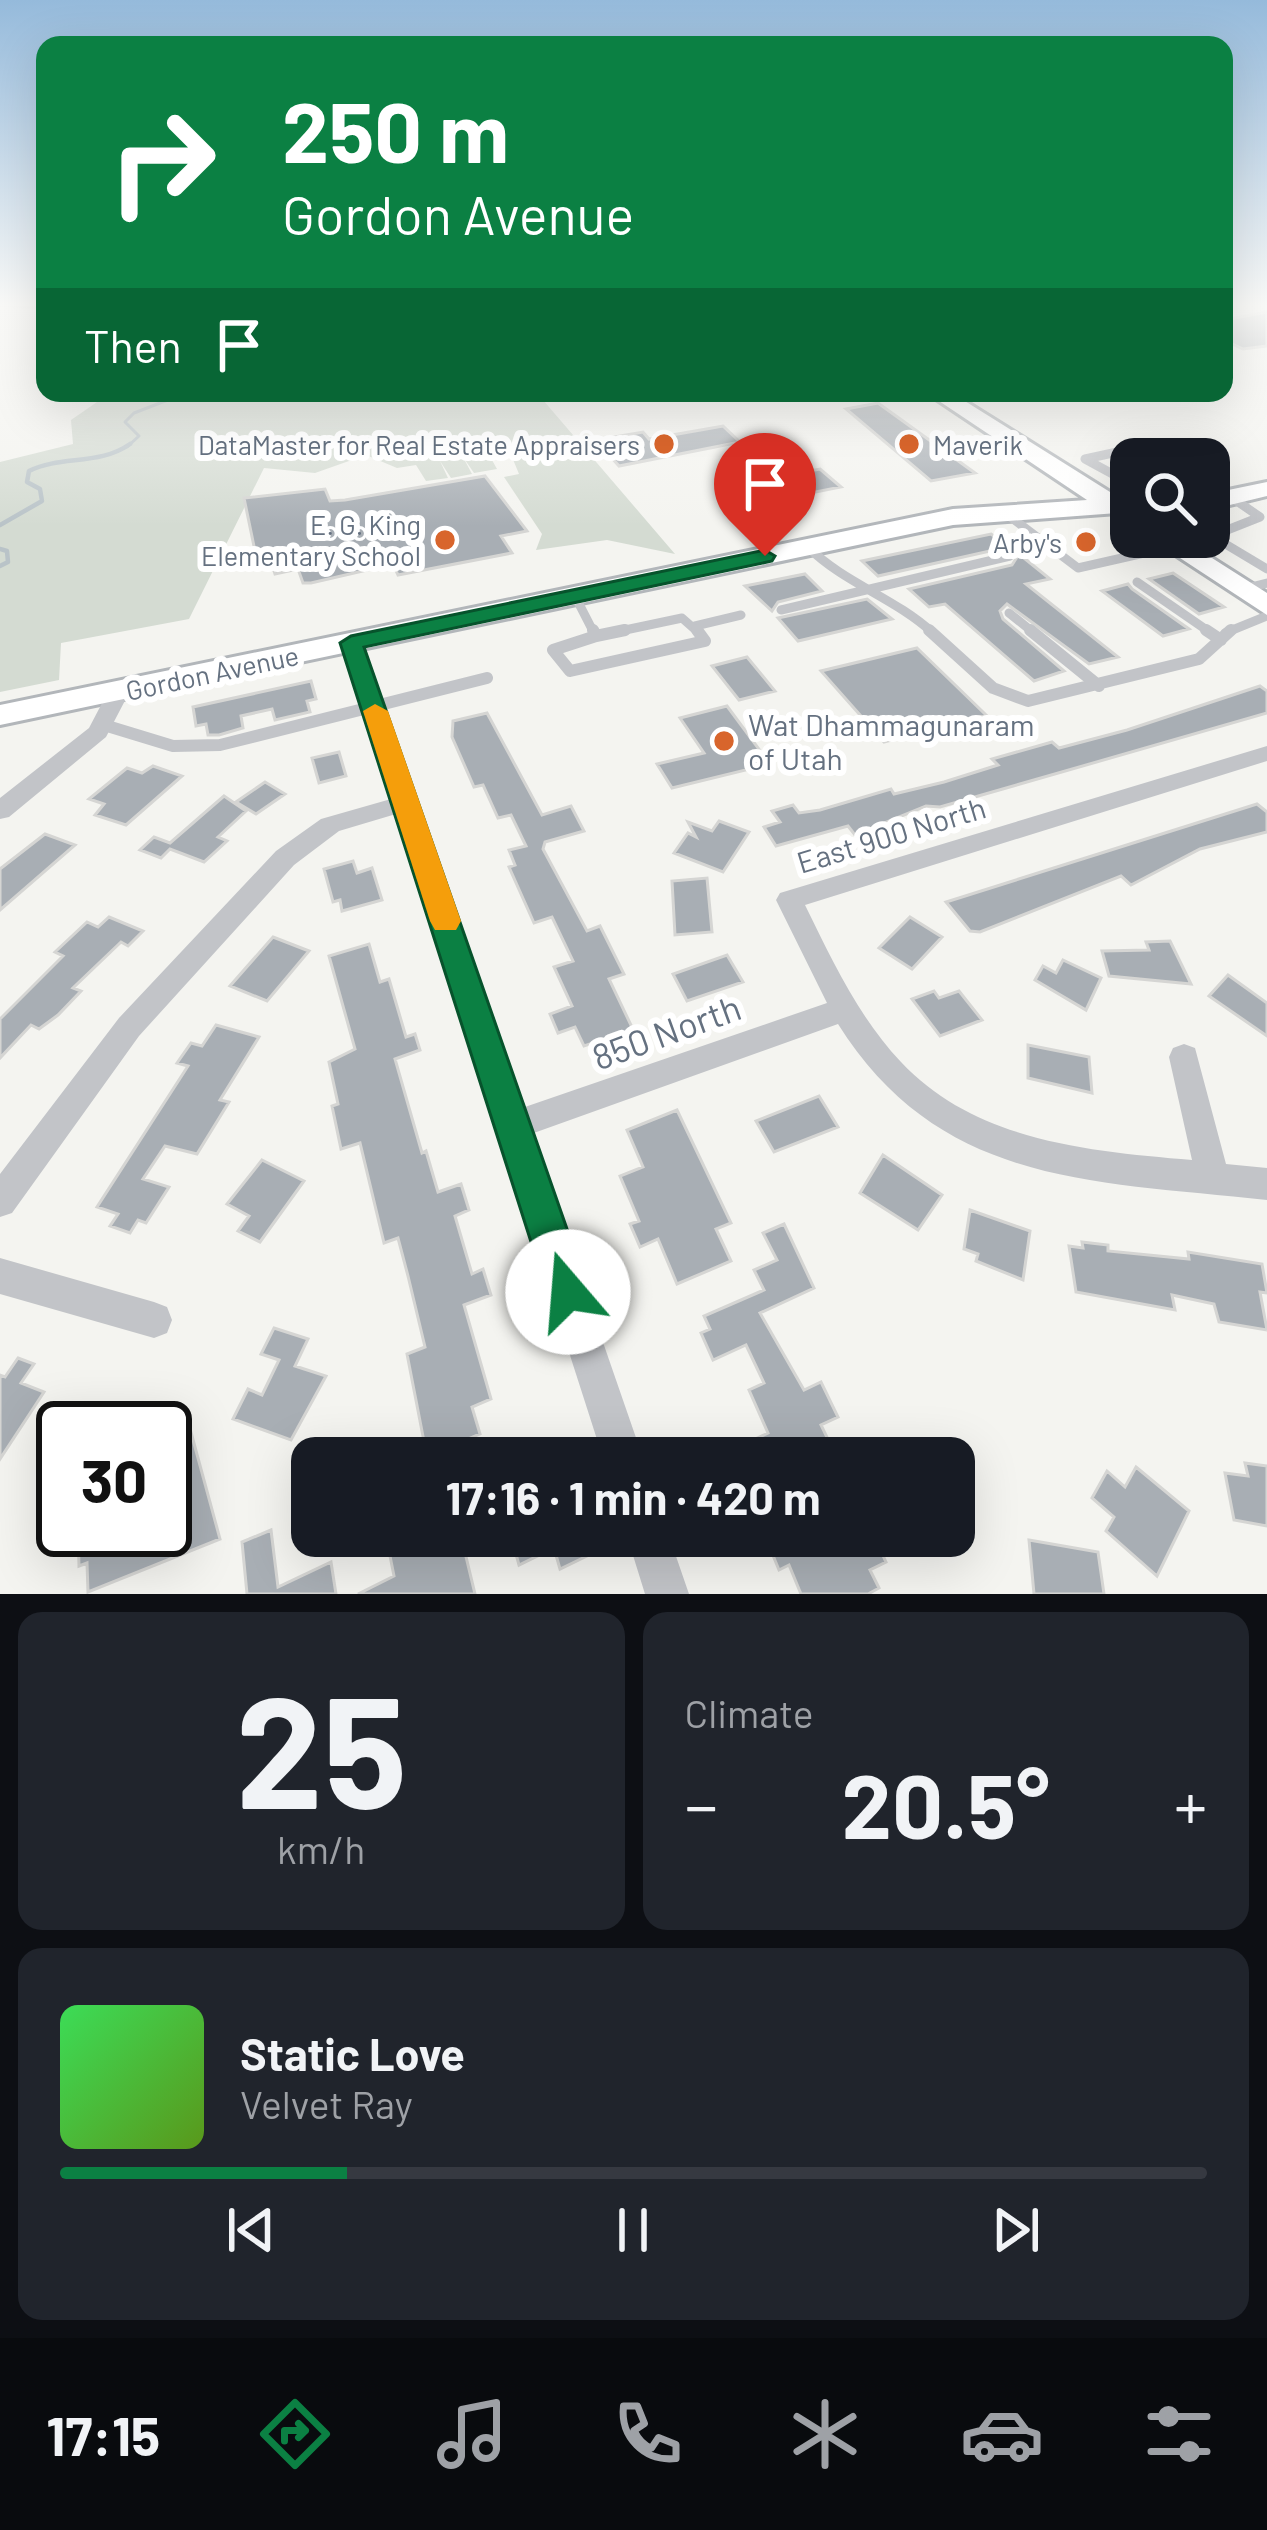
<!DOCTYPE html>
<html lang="en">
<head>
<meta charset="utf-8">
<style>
	body { margin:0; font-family:Barlow,sans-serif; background:#20242c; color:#f1f3f6; height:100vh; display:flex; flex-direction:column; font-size:45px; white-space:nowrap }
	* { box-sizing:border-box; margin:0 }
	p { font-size:39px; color:#9ea1a6 }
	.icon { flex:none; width:66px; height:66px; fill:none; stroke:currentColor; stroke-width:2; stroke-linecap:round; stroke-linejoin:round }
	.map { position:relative; height:1594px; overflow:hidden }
	.side { display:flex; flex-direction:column; gap:18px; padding:18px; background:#0d0f14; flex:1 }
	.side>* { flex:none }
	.guide { position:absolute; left:36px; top:36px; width:1197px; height:366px; border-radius:24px; box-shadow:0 12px 48px #0002; background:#0b8043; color:#fff; overflow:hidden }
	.tools { position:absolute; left:1110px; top:438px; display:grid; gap:24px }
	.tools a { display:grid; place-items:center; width:120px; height:120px; border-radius:24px; background:#171b24; box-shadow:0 12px 48px #0002; font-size:60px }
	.speed { position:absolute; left:36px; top:1401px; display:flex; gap:24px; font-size:60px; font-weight:700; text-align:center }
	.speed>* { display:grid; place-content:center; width:156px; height:156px; border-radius:50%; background:#171b24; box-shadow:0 12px 48px #0002; line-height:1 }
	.speed .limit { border:6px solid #111; border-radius:18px; background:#fff; color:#111 }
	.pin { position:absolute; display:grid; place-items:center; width:102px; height:102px; color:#fff; margin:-123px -51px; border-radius:50% 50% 50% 0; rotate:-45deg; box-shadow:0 0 12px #0007 }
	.pin .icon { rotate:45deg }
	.me { position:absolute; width:132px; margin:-66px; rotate:342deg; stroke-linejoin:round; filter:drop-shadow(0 0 9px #0008) }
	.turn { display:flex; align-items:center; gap:42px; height:252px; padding:0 48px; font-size:54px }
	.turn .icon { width:156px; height:156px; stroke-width:2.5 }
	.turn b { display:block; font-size:84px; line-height:102px }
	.then { display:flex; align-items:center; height:114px; padding:0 48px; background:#0003; gap:24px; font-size:45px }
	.big { font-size:90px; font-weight:700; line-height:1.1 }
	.side .tile { flex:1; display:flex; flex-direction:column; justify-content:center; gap:18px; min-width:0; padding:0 42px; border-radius:24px; background:#20242c }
	.side .dial { align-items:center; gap:0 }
	.dial b { font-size:156px; line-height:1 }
	.song { display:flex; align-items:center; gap:36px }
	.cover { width:144px; height:144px; border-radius:18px; background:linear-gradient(135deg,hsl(130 70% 55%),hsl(90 70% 35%)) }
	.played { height:12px; border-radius:6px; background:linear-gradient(90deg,#0b8043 25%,#363941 25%) }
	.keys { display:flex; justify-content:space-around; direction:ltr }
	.heat { display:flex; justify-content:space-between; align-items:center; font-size:66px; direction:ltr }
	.side .tiles { flex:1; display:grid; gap:18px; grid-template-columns:1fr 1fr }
	.tile:last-child { grid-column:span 2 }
	.trip { position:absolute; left:291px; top:1437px; width:684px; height:120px; border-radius:24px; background:#171b24; box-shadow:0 12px 48px #0002; font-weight:700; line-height:120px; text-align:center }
	.menu { display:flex; height:192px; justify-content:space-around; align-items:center; background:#090b0e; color:#9ea1a6 }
	.menu .icon { width:84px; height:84px }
	.menu .active { color:#0b8043 }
	.menu b { font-size:54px; color:#f1f3f6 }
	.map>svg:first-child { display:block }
</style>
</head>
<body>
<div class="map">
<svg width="1267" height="1594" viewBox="0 0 1267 1594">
	<rect width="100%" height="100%" fill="#f4f4f0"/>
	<path fill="#d4dbd2" d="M110,393H537L675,554L607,540L536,550L542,534L504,477L519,474L512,457L492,460L497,469L474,473L463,457L472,474L451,478L440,461L448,478L426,481L416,465L397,468L366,455L315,473L264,468L189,619L61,643L59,680L0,692V462L73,444L71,420Z"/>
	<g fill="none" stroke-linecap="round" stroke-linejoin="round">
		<path stroke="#b9c3c8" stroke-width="3" d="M127,447L139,436L125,422L134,413L186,393"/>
		<path stroke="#b9c3c8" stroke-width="4.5" d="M0,525L42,501L40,489L27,482L29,471C61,455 99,466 130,444
			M0,549L7,551L8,562L0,566"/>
	</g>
	<path fill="#a8aeb4" stroke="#d5d5d3" stroke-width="3" d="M1267,312V346L1243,349L1224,340V320Z
		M878,403L975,473L931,481L846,409Z
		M723,426L740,442L619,466L596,440L643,432L649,439Z
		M820,469L841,487L780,499L761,480Z
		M485,476L527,531L501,536L512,553L398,575L393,564L311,583H303L298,569L275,574L268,553L256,556L244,498L325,489L330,501L345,500Z
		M991,534L1008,547L878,576L862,561Z
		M1019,554L1050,579L1026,584L1118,657L1089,664L1007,604L1000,611L1003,619L1064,671L1034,681L945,604L929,607L909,589L1012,565Z
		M1173,573L1224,607L1199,614L1149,579Z
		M805,574L822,591L778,602L772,611L745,586Z
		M1128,584L1132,589L1189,629L1163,636L1102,591Z
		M867,599L892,619L798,641L778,618Z
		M917,648L986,715L884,742L821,671Z
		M747,657L775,691L739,700L712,666Z
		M311,681L316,699L307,701L310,712L275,720L272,709L241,716L243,728L219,735H208L206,724L196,726L193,707Z
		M1260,686L1267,691V713L940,807L926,806L855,835L848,826L776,846L764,827L780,822L772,811L793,805L799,813L820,810L891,789L894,794L944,782L998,765L992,759L1052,742L1059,748L1127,730Z
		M727,706L770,764L672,788L657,764L704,753L680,718Z
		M487,713L542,815L571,806L584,831L545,842L543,849L587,931L600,926L624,974L609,979L639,1042L617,1050L611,1037L584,1046L575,1027L558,1033L550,1014L572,1006L554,967L573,961L552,917L534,923L509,867L515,865L509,850L526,846L511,815L498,818L483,785L474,787L452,737L453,721Z
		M339,752L346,776L319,783L312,758Z
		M153,766L182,776L126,825L95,815L104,804L89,799L127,768L142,773Z
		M265,782L285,794L256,814L236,802Z
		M224,796L246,811L218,837L227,841L204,862L170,849L161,858L140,850L154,837L170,843Z
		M1257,804L1267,812V832L1200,849L1131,885L1121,876L980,932L970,931L946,902Z
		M719,821L749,832L723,872L674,853L688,833L696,837L688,822L712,831Z
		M45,834L75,845L0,910V869Z
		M353,861L357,873L372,868L382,900L342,911L340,900L333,902L324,869Z
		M707,878L712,932L675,935L672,881Z
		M109,917L143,931L128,946L121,942L73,988L81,991L58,1015L39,1029L31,1025L0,1058V1019L63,956L55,952L87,922L98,927Z
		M910,917L942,937L912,969L879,948Z
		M273,937L309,951L267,1001L230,986Z
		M1170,941L1191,984L1109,976L1102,951L1149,950L1146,942Z
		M369,944L380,982L389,979L406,1037L415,1034L420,1050L395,1059L422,1153L426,1151L438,1192L461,1184L469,1210L455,1216L472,1274L483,1269L491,1295L464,1305L491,1399L472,1407L480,1434L427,1457L407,1354L425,1347L408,1276L398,1238L384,1243L360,1143L341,1149L332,1106L338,1104L329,1062L355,1049L329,956Z
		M727,955L743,982L687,1001L673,974Z
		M1063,960L1101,978L1086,1010L1035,980L1043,966L1056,973Z
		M1228,975L1267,1003V1036L1209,996Z
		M934,991L939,998L959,991L982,1020L940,1036L912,999Z
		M216,1025L259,1037L220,1100L229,1102L197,1154L165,1146L143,1179L169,1187L146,1223L138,1220L130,1233L110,1226L118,1214L97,1207L188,1066L177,1063L191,1043L202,1046Z
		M1028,1045L1089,1057L1092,1093L1028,1078Z
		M819,1096L838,1127L774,1152L756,1121Z
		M677,1110L731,1223L716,1229L731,1261L677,1284L658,1239L640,1247L630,1224L639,1221L620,1176L643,1167L627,1130Z
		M883,1155L942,1195L918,1230L860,1193Z
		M262,1160L304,1181L260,1242L238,1231L249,1216L227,1204Z
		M970,1210L1030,1231L1023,1280L976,1261L978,1254L964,1249Z
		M784,1224L814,1288L760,1313L804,1390L821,1382L838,1417L821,1425L837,1458H759L751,1441L768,1433L749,1390L764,1383L746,1345L713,1360L701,1333L710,1329L704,1316L764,1290L754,1270L777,1260L763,1233Z
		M1082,1242L1108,1245V1251L1189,1259L1188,1252L1262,1264L1267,1293L1260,1292L1267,1330L1219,1322L1214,1304L1172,1295L1175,1310L1076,1292L1069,1246L1083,1248Z
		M274,1328L308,1339L295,1366L326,1376L291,1440L233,1419L248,1389L262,1395L279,1360L261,1354Z
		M18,1358L34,1364L21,1383L44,1392L0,1459V1375L5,1377Z
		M189,1425L220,1539L88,1592L87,1563L79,1566L78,1530H165V1435Z
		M1245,1463L1267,1466V1526L1234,1520L1225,1473L1248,1476Z
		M1136,1467L1189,1511L1157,1576L1106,1531L1114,1517L1092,1498L1107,1471L1125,1487Z
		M271,1530L278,1587L331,1562L336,1594H247L242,1542Z
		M386,1536H461L475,1594H358L394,1576Z
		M511,1536H584L589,1555L560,1569L554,1548L519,1565Z
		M765,1536H874L886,1562L870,1570L879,1588L868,1594H801L789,1565L779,1570Z
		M1029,1540L1098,1552L1104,1594H1034Z"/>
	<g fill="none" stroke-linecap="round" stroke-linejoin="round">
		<defs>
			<path id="secondary" d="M927,393H952L1118,497L1131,496V512L953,525L0,725V705L953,509L1087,500Z
				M1267,482V496L1209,510V494Z
				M1148,537H1179L1267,593V615Z"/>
		</defs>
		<use href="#secondary" stroke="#b2b6ba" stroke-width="6"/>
		<path stroke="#c2c4c8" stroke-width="9" d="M1131,484L1085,459L1122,451L1135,459
			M1231,497L1260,517L1212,536L1267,569
			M1004,512L1078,568L1175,546
			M808,547C844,583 895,598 933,633
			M1137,582L1211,633
			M1243,589L1267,583
			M575,596L594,633
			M781,610L1010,556
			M1009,613L1034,633
			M695,626L741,615
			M611,633L682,618L699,633
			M1225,633L1267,616"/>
		<path stroke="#c2c4c8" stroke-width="12" d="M593,630L596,636
			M929,630L993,688L1028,701L1199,659L1231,630
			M1030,630L1099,686
			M1206,630L1221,640
			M596,636L553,650L570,671L705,641L697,630
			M596,636L625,630
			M104,725L173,746L220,745L487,678"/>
		<path fill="#c2c4c8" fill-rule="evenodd" d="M0,303H45V309L0,307Z
			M351,637L361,643L522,1108L827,1003L776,900L780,893L1267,746V761L805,905C832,960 859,1018 901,1062C976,1142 1090,1151 1192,1160L1169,1057L1173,1048L1184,1044L1195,1048L1226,1164L1267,1168V1200C1096,1181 940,1187 838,1024L531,1134L643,1458H603L396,814L339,831L294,865L139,1036L12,1213L0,1217V1174L119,1018L276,851L321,819L391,799L341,643Z
			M119,685L130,691L106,737L9,817L0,819V798L89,728L111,686Z
			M0,1258L154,1302L167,1307L172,1320L167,1333L154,1338L0,1294Z
			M627,1536H669L689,1594H645Z"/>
		<use href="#secondary" fill="#fff" fill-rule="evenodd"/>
	</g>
	<linearGradient id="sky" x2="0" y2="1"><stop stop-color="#95badb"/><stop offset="0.58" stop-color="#fafaf8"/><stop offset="1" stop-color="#fafaf8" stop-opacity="0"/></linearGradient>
	<rect width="1267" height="526" fill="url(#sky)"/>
	<path fill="#0b8043" stroke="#07532c" stroke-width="3" d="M765,550L775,556L772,561L364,647L589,1292L582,1307L568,1313L553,1307L547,1292L340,643L351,636Z"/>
	<path fill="#f59e0b" d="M375,704L388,711L461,921L456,930H435L430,921L363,711Z"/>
	<g fill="#d8652c" stroke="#fff" stroke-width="4.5">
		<circle cx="664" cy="444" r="12"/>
		<circle cx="909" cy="444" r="12"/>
		<circle cx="445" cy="540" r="12"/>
		<circle cx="1086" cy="542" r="12"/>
		<circle cx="724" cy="741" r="12"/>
	</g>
	<g text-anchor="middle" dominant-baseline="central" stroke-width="12" stroke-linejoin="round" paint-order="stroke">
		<g font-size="27" fill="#657180" stroke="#fff" text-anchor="end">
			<text x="640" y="444">DataMaster for Real Estate Appraisers</text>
			<text x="933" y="444" text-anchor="start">Maverik</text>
			<text x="421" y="524">E. G. King<tspan x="421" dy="31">Elementary School</tspan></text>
			<text x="1062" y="542">Arby's</text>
		</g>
		<g font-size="27" fill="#657180" stroke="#fff">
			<text transform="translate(212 672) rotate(-12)">Gordon Avenue</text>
		</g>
		<g font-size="30" fill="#657180" stroke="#fff" text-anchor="start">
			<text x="748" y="724">Wat Dhammagunaram<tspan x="748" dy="34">of Utah</tspan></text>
		</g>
		<g font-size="30" fill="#657180" stroke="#fff">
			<text transform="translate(891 834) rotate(-17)">East 900 North</text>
		</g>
		<g font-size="36" fill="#657180" stroke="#fff">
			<text transform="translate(666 1031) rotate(-20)">850 North</text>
		</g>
	</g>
</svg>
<div class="tools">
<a><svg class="icon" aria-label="search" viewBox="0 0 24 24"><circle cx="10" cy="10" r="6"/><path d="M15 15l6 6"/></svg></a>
</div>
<div class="speed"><div class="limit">30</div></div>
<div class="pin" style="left:765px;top:556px;background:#d93025"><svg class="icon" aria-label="arrive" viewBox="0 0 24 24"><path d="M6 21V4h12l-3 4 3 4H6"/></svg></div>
<svg class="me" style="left:568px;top:1292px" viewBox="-20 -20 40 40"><circle r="19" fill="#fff"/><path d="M0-13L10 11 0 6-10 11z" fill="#0b8043"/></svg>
<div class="trip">17:16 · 1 min · 420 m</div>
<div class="guide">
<div class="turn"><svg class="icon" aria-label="right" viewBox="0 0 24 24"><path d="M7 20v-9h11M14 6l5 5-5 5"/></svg><div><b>250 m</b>Gordon Avenue</div></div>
<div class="then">Then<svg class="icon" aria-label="arrive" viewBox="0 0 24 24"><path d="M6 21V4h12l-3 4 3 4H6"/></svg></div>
</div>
</div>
<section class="side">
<div class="tiles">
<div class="tile dial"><b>25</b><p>km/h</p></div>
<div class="tile"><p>Climate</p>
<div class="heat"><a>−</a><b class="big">20.5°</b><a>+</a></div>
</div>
<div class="tile">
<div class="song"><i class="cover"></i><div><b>Static Love</b><p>Velvet Ray</p></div></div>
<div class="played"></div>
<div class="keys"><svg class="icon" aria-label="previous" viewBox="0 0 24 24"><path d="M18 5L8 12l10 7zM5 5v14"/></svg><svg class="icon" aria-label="pause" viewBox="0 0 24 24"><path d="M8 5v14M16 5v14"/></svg><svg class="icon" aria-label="next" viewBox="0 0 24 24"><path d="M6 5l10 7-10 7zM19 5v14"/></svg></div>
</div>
</div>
</section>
<nav class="menu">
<b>17:15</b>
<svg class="icon active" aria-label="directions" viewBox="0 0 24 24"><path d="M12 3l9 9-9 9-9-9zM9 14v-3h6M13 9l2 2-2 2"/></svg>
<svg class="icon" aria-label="music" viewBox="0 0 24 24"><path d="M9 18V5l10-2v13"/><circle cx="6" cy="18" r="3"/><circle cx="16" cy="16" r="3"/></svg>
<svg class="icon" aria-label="phone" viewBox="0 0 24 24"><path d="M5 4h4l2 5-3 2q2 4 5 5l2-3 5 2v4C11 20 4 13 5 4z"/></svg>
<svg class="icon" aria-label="climate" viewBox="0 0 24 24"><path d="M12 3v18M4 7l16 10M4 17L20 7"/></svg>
<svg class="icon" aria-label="car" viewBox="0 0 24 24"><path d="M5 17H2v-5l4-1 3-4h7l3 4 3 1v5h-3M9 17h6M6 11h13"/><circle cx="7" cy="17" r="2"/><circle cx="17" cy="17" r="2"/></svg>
<svg class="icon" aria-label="filters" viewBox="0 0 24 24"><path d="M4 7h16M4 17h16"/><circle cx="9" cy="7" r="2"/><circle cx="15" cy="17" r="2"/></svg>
</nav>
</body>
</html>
